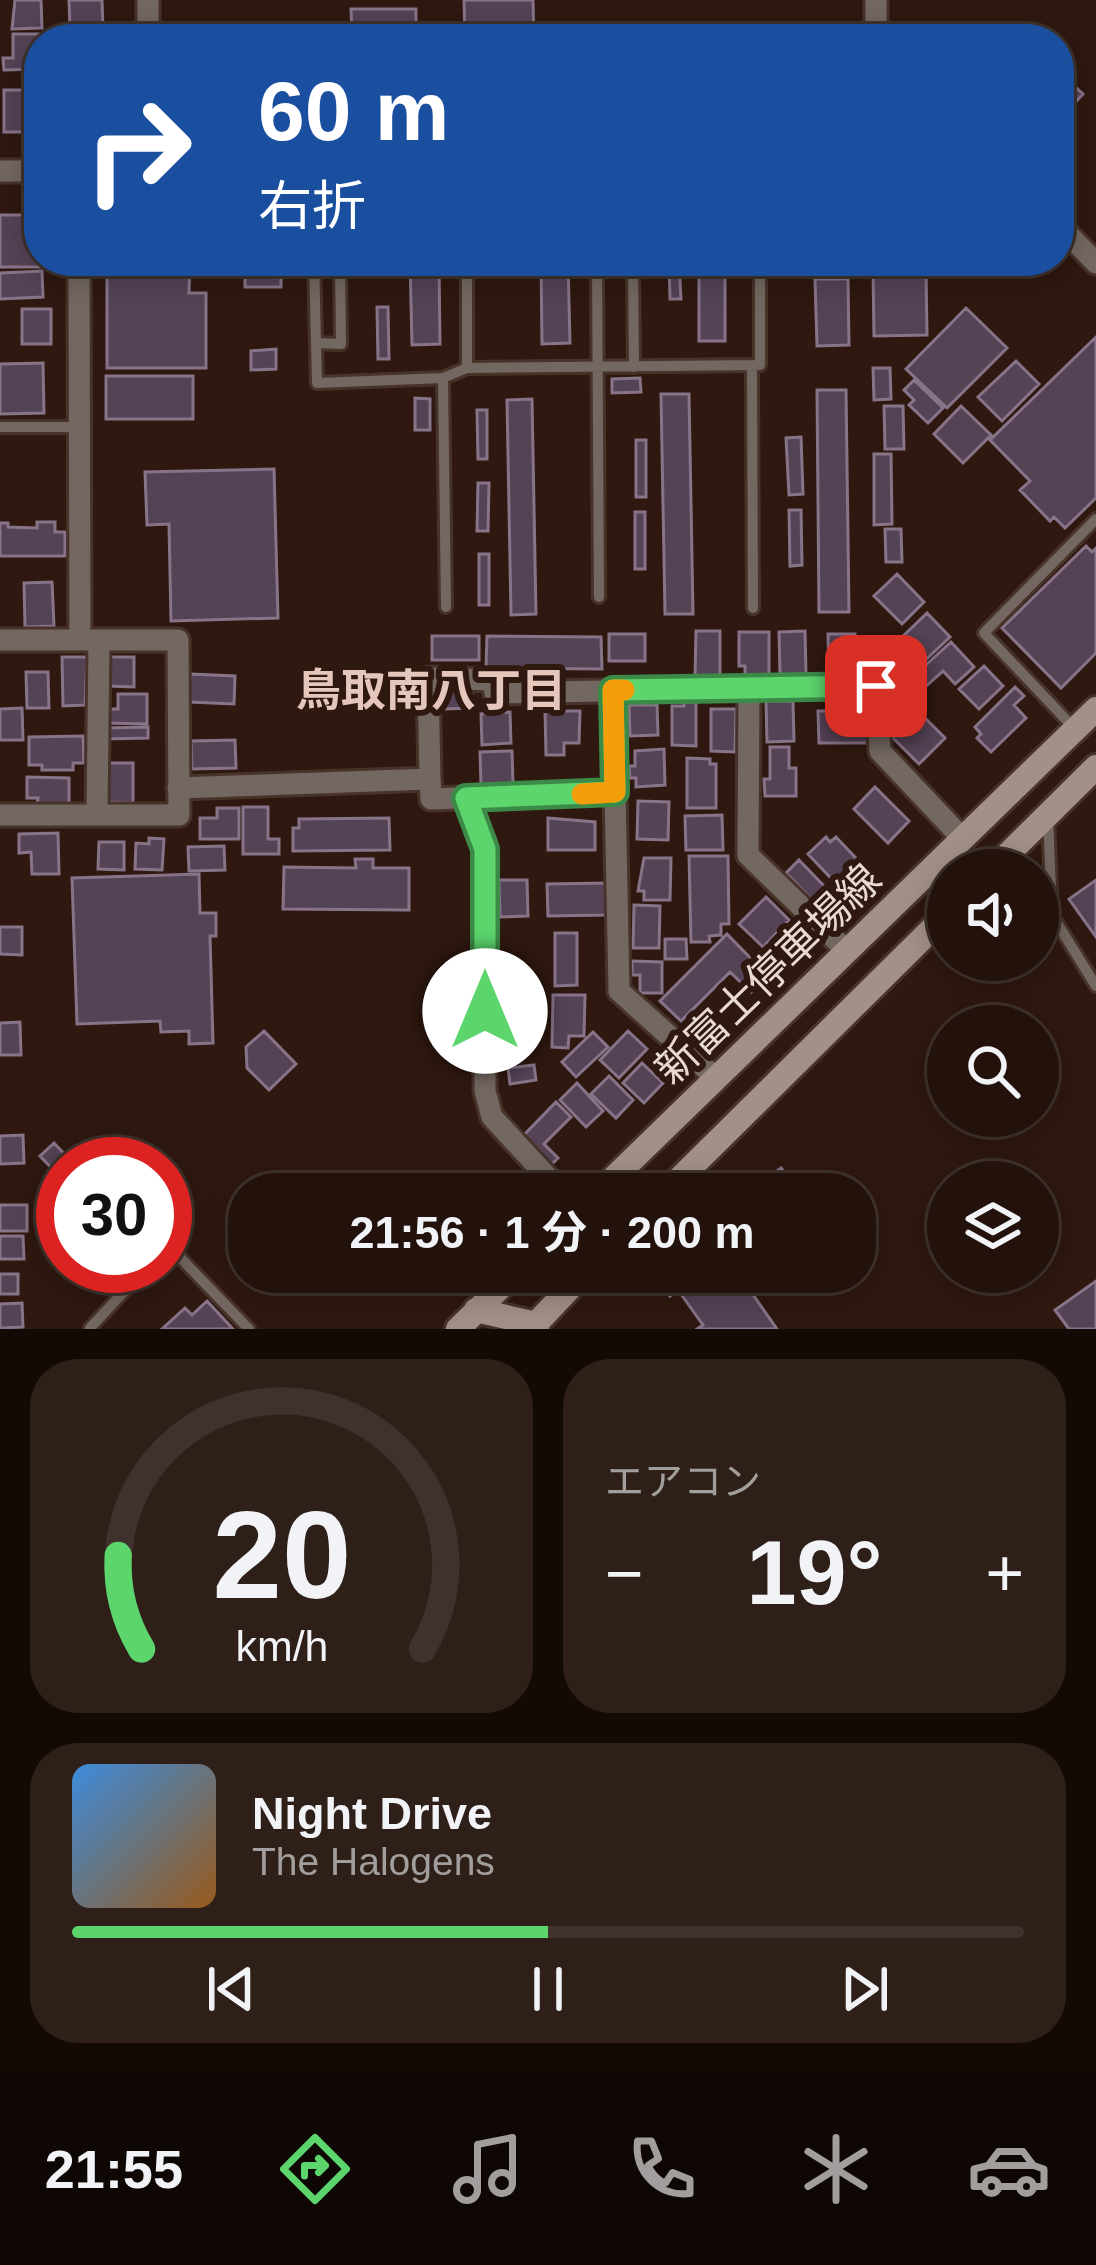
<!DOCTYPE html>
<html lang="ja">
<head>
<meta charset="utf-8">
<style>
	body { margin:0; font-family:Helvetica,"Noto Sans JP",sans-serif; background:#2e2019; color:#f1f3f6; height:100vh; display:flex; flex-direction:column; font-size:45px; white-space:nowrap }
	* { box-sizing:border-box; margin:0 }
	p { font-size:39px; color:#a29e9d }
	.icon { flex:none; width:66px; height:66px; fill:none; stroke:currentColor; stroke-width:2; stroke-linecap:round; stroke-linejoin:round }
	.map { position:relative; height:1329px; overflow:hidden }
	.side { display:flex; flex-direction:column; gap:30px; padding:30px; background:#130a06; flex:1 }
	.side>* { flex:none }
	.banner { position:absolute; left:24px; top:24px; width:1050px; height:252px; border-radius:48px; box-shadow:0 6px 30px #0003,0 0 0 3px #3f322c; background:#1a4fa0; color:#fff; overflow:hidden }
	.fabs { position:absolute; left:927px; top:849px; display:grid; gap:24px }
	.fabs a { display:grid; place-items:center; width:132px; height:132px; border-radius:50%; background:#22120b; box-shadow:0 6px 30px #0003,0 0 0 3px #3f322c; font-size:60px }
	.speed { position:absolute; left:36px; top:1137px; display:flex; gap:24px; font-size:60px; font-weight:700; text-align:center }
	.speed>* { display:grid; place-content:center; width:156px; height:156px; border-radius:50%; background:#22120b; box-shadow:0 6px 30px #0003,0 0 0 3px #3f322c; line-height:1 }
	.speed .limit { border:18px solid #d22; background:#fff; color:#111 }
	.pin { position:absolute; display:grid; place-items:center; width:102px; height:102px; color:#fff; margin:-51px; border-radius:24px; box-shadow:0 6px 18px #0006 }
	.me { position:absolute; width:132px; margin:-66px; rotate:0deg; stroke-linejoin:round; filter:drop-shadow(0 0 9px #0008) }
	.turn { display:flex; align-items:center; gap:42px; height:252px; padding:0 36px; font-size:54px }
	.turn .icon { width:156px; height:156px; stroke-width:2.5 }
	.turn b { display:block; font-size:84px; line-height:102px }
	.big { font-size:90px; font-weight:700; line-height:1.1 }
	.side .card { flex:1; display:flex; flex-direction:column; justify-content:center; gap:18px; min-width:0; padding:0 42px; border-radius:48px; background:#2e2019 }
	.side .dial { align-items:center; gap:0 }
	.dial svg { height:312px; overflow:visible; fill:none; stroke:#3f322c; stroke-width:7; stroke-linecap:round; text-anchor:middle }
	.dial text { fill:#f1f3f6; stroke:none }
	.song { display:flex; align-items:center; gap:36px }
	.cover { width:144px; height:144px; border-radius:18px; background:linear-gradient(135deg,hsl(210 70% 55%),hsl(30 70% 35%)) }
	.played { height:12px; border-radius:6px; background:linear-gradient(90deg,#5cd56d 50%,#3f322c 50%) }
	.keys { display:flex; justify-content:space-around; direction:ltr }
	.heat { display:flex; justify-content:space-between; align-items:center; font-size:66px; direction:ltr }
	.side .tiles { flex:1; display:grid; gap:30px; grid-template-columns:1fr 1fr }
	.card:last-child { grid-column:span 2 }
	.trip { position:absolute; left:228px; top:1173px; width:648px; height:120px; border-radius:48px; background:#22120b; box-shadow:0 6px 30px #0003,0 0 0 3px #3f322c; font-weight:700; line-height:120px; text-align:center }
	.tabs { display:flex; height:192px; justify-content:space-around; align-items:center; background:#0e0704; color:#a29e9d }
	.tabs .icon { width:84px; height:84px }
	.tabs .on { color:#5cd56d }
	.tabs b { font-size:54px; color:#f1f3f6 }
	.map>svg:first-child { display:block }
</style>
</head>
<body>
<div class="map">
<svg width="1096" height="1329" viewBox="0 0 1096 1329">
	<rect width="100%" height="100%" fill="#2e180f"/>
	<path fill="#544255" stroke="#887489" stroke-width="3" d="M15,0H41L42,28L12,29Z
		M69,0H102L103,28L70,29Z
		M464,0H533L534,39H465Z
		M351,9H416V36L444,39H321V35H352Z
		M1000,25L1001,39H926L925,28Z
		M599,28H671L672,39H592L599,36Z
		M13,34H39V69L4,70L3,58H13Z
		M1069,81L1083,94L1067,111L1075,119L1059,137V92Z
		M4,90H33L34,118H39V132H4Z
		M0,215H39V261H62V267H0Z
		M107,261H190L189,293H206V368H107Z
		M245,261H281V287H245Z
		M410,261H439L440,344L412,345Z
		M541,261H568L570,343L542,344Z
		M669,261H679L681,299H670Z
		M699,261H725V341H699Z
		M873,268H926L927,335L874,336Z
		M42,271L43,297L0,299V273Z
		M815,279H848L849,345L817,346Z
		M377,307H388L389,359H378Z
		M966,308L1007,348L947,408L906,369Z
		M22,309H51V344H22Z
		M1096,337V498L1065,528L1054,517L1050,521L1020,490L1030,481L990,440Z
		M276,349V369L251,370V351Z
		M1016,361L1039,384L1002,421L978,397Z
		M43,363L44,413L0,414V364Z
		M873,368H890L891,399L874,400Z
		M106,376H193V419H106Z
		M640,378L641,392L612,393V379Z
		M914,380L943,408L928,423L909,405L914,400L904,390Z
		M817,390H846L849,612H819Z
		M661,394H689L693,614H665Z
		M415,398L430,399V430H415Z
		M532,399L536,614L511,615L507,400Z
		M884,406H903L904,449H885Z
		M961,406L991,435L963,463L934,434Z
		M477,410H487V459H478Z
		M801,437L803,494L789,495L786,438Z
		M636,440H646V497H636Z
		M874,454H891L892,524L874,525Z
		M274,469L278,618L171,621L169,524L147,525L145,472Z
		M478,483H489L488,531H477Z
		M789,510H801L802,565L790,566Z
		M635,512H645V569H635Z
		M37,522H55V532H65V556H0V523H8V527L37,528Z
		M885,529H901L902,562H886Z
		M1086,546L1092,552L1096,548V653L1061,688L1002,628Z
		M479,554H489V605H479Z
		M897,574L924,602L902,624L874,596Z
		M52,582L54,626L25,627L24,583Z
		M927,613L950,637L918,667L905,654L911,649L901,638Z
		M696,631H720V678H695Z
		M805,631L806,674L780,675L779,632Z
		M739,632H769V676H745V666H739Z
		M609,634H645V661H609Z
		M828,634H855L856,676L829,677Z
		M432,636H479V660H432Z
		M487,636L601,637L602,669L486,668Z
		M951,642L974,667L955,684L943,671L924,688L914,676Z
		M62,657H87L85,705L63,706Z
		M107,657H134V687L107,686Z
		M984,666L1003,686L979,709L959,689Z
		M26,672H48L49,708H27Z
		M190,674L235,676L234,704L189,702Z
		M472,685L473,708L444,709L443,687Z
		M1015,687L1024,696L1014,705L1026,718L991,752L977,738L981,734L975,727Z
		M118,694H147V724L104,723V709H118Z
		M766,701H793L794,741L767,742Z
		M684,702H696V746L672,745V706H684Z
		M629,705H657L658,735L630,736Z
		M22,708L23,740H0V709Z
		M711,709H736L735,752L711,751Z
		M545,711H580L579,743H564V755H546Z
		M818,711H874V743H819Z
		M510,712L511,743L482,745L481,714Z
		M919,712L945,738L919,764L893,738Z
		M148,727V738L106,739V728Z
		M83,736L84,763H73V770H42V765H29V737Z
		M235,740L236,768L192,769L191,741Z
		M770,747H789V768H796V796H765L764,779H770Z
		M664,749L665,785L636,787V778H630L629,766H635V751Z
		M512,751L513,783L481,785L480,752Z
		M687,758L710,759V764H716V808H687Z
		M109,763H133V803L108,802Z
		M27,777L69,778V806H37L38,798H27Z
		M875,787L909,821L888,843L854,809Z
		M638,801L669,802L668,840L637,839Z
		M243,807H268V839H279V854H243Z
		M217,808H239V839H200V818H217Z
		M722,815L723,850H686L685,816Z
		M389,818L390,850L293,851V828H299V819Z
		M548,818L595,822V850H548Z
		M58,833L59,874H32L31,852L19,853V834Z
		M826,837L830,842L836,837L868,871L845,893L808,854Z
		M149,838L164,839L162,870L135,869L136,843L149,844Z
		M99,842H124V870L98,869Z
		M224,846L225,870L189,871L188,847Z
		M689,856H728L729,924H721V935L709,936L710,942H691Z
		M644,858H671L670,900H644V891H638Z
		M355,859H373V868H409V910L283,909L284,867L356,868Z
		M799,860L826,888L813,901L786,873Z
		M199,874L200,913H216V936H210L213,1043L189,1044V1031L161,1032L160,1021L77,1024L72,878Z
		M499,880H527L528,916L500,917Z
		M1096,880V937L1069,899Z
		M607,883L608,915L548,916L547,884Z
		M766,897L789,920L763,947L739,924Z
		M634,905L660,906L659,948H633Z
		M0,927H22V955L0,954Z
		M555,933H577V985L555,986Z
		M727,934L767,975L751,992L730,972L681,1021L660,1001Z
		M665,939H686L687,959H665Z
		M632,961L662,962V993H640V975H632Z
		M553,995H585L584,1036H569L568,1048L552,1047Z
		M20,1022L21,1055H0V1023Z
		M264,1031L296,1064L269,1090L247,1068L246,1047Z
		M628,1031L647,1049L619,1078L600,1060Z
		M593,1032L608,1047L576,1077L562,1062Z
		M642,1063L663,1083L644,1103L623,1083Z
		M534,1065L536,1080L510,1084L508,1068Z
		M609,1076L633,1100L616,1118L591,1094Z
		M577,1083L603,1111L586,1127L560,1100Z
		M556,1102L571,1117L544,1144L558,1158L551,1165L522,1137Z
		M23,1135L24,1163L0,1164V1136Z
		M54,1143L74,1164H63V1180L40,1156Z
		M781,1168L797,1190L792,1194H755L752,1189Z
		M0,1205H27V1231H0Z
		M0,1236H23L24,1259H0Z
		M664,1272H737L777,1329H697L703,1325L678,1290L670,1296L657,1277Z
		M0,1274H18V1294H0Z
		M1096,1281V1329H1069L1055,1310Z
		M207,1301L233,1329H162L185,1308L192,1315Z
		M22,1303L23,1327L0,1328V1304Z"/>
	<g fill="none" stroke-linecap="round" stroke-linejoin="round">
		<defs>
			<path id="lane" d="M314,261L317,383L443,378L467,368L760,365V261
				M597,261L599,597
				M633,261L634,367
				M316,343L341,344L340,261
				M752,366L753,608
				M467,368V261
				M443,378L446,607
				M0,427H80
				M1073,727L984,633L1096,519
				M1048,817L1052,915L1096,986
				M165,1248L168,1245L249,1329
				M90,1328L148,1266"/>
			<path id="street" d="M148,0V39
				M876,0V39
				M0,171H39
				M1059,225L1096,263
				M79,261L80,640
				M0,640H178L179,815H0
				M749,689L748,855L847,951
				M613,690L619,991L716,1078
				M430,779L431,799L615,792
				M178,788L430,779L428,678L493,680L495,693L876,686L880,751L963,839
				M466,798L485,849V1091L492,1117L563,1194
				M97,815L99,640"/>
			<path id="secondary" d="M992,870L1096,767
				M597,1194L1096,709
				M664,1194L948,913
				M476,1310L536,1324L537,1329
				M458,1329L516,1272
				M531,1329L585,1272"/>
		</defs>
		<use href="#lane" stroke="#48332a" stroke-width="16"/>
		<use href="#street" stroke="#48332a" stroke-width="27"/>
		<use href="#secondary" stroke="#48332a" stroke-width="30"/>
		<use href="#lane" stroke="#736761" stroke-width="10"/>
		<use href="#street" stroke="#736761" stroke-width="21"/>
		<use href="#secondary" stroke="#a39187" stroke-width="24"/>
	</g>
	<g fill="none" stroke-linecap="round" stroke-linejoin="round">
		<defs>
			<path id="route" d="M485,1011V849L466,798L615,792L613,690L876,686"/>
		</defs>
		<use href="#route" stroke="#3c8a47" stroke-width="30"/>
		<use href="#route" stroke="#5cd56d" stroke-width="21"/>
		<path stroke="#f59e0b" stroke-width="21" d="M582,794L615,792L613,690H624"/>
	</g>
	<g text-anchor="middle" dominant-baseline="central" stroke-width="12" stroke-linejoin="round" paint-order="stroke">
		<g font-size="42" fill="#e8d9d3" stroke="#2e180f">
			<text transform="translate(768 974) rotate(-44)">新富士停車場線</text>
		</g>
		<g font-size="45" font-weight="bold" fill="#e5c6ba" stroke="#2e180f">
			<text x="431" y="690">鳥取南八丁目</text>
		</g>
	</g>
</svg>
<div class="fabs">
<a><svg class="icon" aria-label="sound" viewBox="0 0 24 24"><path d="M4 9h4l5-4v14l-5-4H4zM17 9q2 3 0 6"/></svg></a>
<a><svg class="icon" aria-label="search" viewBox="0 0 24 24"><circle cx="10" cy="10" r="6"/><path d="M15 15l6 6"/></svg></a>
<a><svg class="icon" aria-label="layers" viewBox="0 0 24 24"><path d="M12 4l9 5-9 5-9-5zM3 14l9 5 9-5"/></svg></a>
</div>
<div class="speed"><div class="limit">30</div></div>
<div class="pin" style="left:876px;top:686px;background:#d93025"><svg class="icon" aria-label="arrive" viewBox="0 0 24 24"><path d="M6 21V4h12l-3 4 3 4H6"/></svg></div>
<svg class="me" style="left:485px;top:1011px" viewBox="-20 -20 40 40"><circle r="19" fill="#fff"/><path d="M0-13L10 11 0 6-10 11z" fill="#5cd56d"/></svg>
<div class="trip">21:56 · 1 分 · 200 m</div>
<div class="banner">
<div class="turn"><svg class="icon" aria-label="right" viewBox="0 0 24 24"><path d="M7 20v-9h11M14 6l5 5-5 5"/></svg><div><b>60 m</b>右折</div></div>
</div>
</div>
<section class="side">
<div class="tiles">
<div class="card dial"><svg viewBox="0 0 100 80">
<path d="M14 69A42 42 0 1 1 86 69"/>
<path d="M14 69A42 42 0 0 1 8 45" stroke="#5cd56d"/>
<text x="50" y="56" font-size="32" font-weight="700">20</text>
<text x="50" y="72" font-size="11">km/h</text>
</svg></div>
<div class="card"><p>エアコン</p>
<div class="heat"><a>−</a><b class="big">19°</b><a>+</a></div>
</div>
<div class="card">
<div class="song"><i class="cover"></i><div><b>Night Drive</b><p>The Halogens</p></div></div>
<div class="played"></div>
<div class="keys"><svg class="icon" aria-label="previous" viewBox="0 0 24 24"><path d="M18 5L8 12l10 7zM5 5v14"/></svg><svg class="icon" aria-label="pause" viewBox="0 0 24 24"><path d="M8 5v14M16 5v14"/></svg><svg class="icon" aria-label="next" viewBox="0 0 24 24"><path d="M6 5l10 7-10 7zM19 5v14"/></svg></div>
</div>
</div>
</section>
<nav class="tabs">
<b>21:55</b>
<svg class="icon on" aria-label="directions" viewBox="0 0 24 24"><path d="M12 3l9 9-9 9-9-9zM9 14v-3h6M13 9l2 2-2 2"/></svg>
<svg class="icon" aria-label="music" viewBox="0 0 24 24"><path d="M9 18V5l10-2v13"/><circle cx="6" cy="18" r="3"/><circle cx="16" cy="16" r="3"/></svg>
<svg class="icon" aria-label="phone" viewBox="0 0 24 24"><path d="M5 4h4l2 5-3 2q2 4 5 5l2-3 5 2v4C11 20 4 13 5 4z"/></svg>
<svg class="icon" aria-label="climate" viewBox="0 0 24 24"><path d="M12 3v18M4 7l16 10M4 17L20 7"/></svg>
<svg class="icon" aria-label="car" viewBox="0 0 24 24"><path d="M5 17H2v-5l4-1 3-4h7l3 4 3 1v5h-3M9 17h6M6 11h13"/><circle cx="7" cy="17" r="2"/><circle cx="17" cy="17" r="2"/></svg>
</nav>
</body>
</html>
